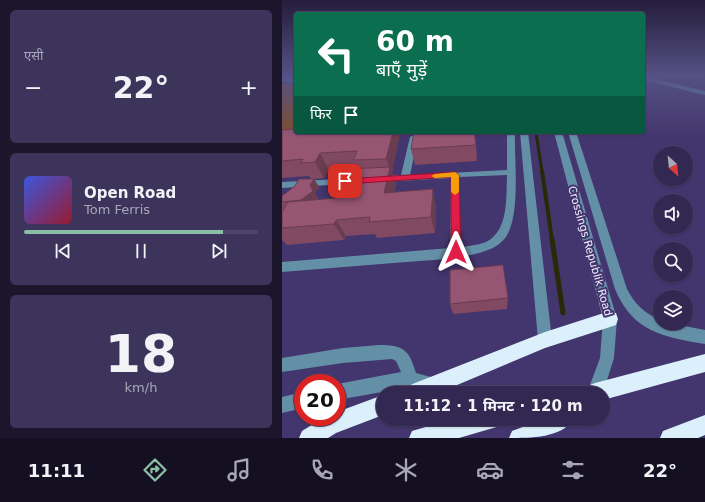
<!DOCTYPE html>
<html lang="hi">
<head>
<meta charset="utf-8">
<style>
	body { margin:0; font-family:"DejaVu Sans","Noto Sans Devanagari",sans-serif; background:#3d345c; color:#f1f3f6; height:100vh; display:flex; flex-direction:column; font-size:15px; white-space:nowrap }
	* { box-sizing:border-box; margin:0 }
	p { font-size:13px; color:#a8a6b8 }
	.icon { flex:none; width:22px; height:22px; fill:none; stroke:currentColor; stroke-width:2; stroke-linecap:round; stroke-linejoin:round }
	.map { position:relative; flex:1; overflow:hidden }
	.side { display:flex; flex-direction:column; gap:10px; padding:10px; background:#1c162d; width:282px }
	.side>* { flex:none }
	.guide { position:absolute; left:12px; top:12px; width:351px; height:122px; border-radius:4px; box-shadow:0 1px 3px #0004,0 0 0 1px #4d4469; background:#0b6e4f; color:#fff; overflow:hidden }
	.needle { width:26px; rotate:153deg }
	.controls { position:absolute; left:371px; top:146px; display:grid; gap:8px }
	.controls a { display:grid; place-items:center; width:40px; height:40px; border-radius:50%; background:#322852; box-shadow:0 1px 3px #0004,0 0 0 1px #4d4469; font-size:20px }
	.speed { position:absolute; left:12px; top:374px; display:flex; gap:8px; font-size:20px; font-weight:700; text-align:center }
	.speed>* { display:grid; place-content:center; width:52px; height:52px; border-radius:50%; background:#322852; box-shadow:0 1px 3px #0004,0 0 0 1px #4d4469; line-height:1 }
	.speed .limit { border:6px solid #d22; background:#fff; color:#111 }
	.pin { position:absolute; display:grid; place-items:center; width:34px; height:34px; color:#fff; margin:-17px; border-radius:8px; box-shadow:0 2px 6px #0006 }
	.me { position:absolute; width:44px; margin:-22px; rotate:0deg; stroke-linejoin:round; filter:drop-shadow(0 0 3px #0008) }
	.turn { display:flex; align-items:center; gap:14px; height:84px; padding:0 16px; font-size:18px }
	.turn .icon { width:52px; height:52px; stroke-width:2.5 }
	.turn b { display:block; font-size:28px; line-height:34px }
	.then { display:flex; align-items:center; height:38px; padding:0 16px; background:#0003; gap:8px; font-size:15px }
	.big { font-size:30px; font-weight:700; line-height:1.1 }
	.side .card { flex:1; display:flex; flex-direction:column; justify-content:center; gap:6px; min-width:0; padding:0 14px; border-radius:6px; background:#3d345c }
	.side .dial { align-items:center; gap:0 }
	.dial b { font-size:52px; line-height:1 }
	.song { display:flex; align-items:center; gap:12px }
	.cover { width:48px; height:48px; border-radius:6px; background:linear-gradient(135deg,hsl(230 70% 55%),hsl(350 70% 35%)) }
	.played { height:4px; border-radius:2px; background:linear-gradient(90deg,#8abfa5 85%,#4d4469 85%) }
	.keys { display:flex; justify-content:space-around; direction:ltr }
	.heat { display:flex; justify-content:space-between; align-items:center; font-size:22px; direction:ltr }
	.trip { position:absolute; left:94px; top:386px; width:234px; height:40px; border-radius:20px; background:#322852; box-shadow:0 1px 3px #0004,0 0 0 1px #4d4469; font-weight:700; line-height:40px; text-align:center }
	.tabs { display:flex; height:64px; justify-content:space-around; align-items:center; background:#141021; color:#a8a6b8 }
	.tabs .icon { width:28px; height:28px }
	.tabs .active { color:#8abfa5 }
	.tabs b { font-size:18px; color:#f1f3f6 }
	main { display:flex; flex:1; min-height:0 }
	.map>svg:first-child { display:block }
</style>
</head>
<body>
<main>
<section class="side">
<div class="card"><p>एसी</p>
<div class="heat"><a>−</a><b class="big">22°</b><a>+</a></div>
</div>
<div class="card">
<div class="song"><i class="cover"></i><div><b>Open Road</b><p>Tom Ferris</p></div></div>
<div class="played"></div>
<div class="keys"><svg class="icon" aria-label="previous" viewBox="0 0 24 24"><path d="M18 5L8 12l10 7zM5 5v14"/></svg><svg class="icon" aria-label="pause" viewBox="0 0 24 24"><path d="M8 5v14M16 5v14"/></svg><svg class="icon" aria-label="next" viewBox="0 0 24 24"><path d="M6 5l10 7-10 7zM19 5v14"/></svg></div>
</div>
<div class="card dial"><b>18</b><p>km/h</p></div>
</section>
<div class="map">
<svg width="423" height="438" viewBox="0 0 423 438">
	<rect width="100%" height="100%" fill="#43356d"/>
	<path fill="#804c2a" d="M0,83L14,84V132L0,138Z"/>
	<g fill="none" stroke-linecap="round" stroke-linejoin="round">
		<path stroke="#282906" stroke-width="3" d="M254,132L260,172"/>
		<path stroke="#282906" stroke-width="4" d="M260,171L270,240"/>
		<path stroke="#282906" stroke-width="5" d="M270,239L281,313"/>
		<path fill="#6490a7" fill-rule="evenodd" d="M361,76L423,91V95L361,80Z
			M0,77L14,79V83L0,81Z
			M225,132H233C232,159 239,214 224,237C221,241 215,246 211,248C186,259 150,260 124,262C83,265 41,269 0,272V262L168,248L169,178L99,182L95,179L99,176L119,175L128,137L132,135L136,137L128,175L225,170ZM225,175C224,197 227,231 204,242C196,245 187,246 179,247L177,177Z
			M238,132H246L270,340L268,345L263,347L258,345L256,340Z
			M272,132H280L335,319L332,358L321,393H305L318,358L321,319Z
			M286,132H294L345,289C352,303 363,314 378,320V323H387L423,330V344C381,337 351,332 333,289Z
			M75,178L79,181L78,183L0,188V182Z
			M97,345C121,345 127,349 134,373L156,379L158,385L156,391L150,393L128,387L55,400V384L119,372L114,361L110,359L61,363L0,372V358L61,348Z
			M21,392V408L0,413V397Z"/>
		<path fill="#dbf0fb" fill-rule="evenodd" d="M328,311L334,313L336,319L334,325L328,327L263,348L156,393H123L126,386L133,383L263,332Z
			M423,354V372L321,400V393H303L306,386L313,383Z
			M101,395V415L54,433L46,438H17L20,431L41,418L55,417V412Z
			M423,415V435L416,438H378L381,431Z
			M171,419H221L218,426L177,438H127L130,431Z
			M262,419H291C281,438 248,438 227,438L230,431Z"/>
	</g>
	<path fill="#814962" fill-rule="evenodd" d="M2,76H14V77Z
		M0,130L14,132H116L117,138L110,173L114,183L112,192L154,206L153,233L95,238L93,234L64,236L62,240L5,245L0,240V212L1,211H0V196L29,179L27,176L0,178ZM74,168H75L55,198L37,200L33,193L37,187L32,179L42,178L47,170Z
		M194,145L195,161L133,165L129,149Z
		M226,298L225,309L171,314L168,304Z"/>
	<path fill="#693c50" d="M111,132H116L117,138L110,173L114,183L108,209L102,193L108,169L104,159Z
		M38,153L47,170L42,178L33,162Z
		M32,179L37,187L33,193L37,200L25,209L19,200Z
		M151,189L154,206L153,233L149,217Z
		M54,220L64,236L62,240L52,224Z"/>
	<path fill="#965572" stroke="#693c50" d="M14,129V132H111L104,159L71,160L75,151L38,153L33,162L19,163L21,159L0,161V130Z
		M132,132H192L194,145L129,149Z
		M108,167L102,193L151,189L149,217L87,222L88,217L54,220L52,224L0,228V212L6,202L55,198L67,169Z
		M17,179H32L28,185L31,191L19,200L0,202V196L13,186Z
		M221,265L226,298L168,304V270Z"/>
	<linearGradient id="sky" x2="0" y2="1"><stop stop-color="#251d3c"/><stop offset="0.55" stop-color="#555184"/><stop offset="1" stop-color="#555184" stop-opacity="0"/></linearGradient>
	<rect width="423" height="138" fill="url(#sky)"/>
	<path fill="#e11d48" stroke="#92132f" d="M173,172L177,175L179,252L177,255L174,256L170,255L169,252V177L63,184L59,181L63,179Z"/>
	<path fill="#f59e0b" d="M173,172L177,175V192L173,195L169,192V177L153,178L149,176L153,174Z"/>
	<g text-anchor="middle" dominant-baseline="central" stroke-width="4" stroke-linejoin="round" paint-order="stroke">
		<g font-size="11" fill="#f1effd" stroke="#43356d">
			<text transform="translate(308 251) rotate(74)">Crossings Republik Road</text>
		</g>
	</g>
</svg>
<div class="controls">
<a><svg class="needle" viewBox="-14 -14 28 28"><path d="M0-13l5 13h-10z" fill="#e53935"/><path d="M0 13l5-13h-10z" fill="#a8a6b8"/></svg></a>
<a><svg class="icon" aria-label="sound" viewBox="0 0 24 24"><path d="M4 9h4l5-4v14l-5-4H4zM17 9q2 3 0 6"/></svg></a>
<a><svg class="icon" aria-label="search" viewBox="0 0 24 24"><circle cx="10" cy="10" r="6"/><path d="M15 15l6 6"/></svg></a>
<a><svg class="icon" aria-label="layers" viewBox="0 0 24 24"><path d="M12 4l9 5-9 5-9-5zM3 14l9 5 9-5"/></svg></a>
</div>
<div class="speed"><div class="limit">20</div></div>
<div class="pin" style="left:63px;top:181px;background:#d93025"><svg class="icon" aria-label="arrive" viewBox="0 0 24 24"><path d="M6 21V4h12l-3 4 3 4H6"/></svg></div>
<svg class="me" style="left:174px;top:252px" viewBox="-20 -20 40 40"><path d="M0-17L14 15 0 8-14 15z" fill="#e11d48" stroke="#fff" stroke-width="4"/></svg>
<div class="trip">11:12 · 1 मिनट · 120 m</div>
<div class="guide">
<div class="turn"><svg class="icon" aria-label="left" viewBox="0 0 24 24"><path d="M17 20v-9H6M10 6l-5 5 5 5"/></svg><div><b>60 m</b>बाएँ मुड़ें</div></div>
<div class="then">फिर<svg class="icon" aria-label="arrive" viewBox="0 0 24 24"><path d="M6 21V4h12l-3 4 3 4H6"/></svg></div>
</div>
</div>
</main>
<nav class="tabs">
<b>11:11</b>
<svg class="icon active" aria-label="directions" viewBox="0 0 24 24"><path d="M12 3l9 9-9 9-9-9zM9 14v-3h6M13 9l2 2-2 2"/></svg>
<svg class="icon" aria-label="music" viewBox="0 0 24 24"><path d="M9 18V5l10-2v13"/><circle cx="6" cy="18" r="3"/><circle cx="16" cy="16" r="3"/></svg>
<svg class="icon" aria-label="phone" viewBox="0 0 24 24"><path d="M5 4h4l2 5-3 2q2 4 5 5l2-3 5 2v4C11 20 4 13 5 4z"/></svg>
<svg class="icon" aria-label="climate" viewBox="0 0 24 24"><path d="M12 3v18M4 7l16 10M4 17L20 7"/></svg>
<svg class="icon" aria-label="car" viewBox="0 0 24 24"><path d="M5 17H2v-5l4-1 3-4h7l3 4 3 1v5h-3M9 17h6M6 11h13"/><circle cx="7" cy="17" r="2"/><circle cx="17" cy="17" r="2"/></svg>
<svg class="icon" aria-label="filters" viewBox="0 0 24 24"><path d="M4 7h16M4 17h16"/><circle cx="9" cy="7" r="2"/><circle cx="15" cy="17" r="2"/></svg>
<b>22°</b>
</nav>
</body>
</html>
